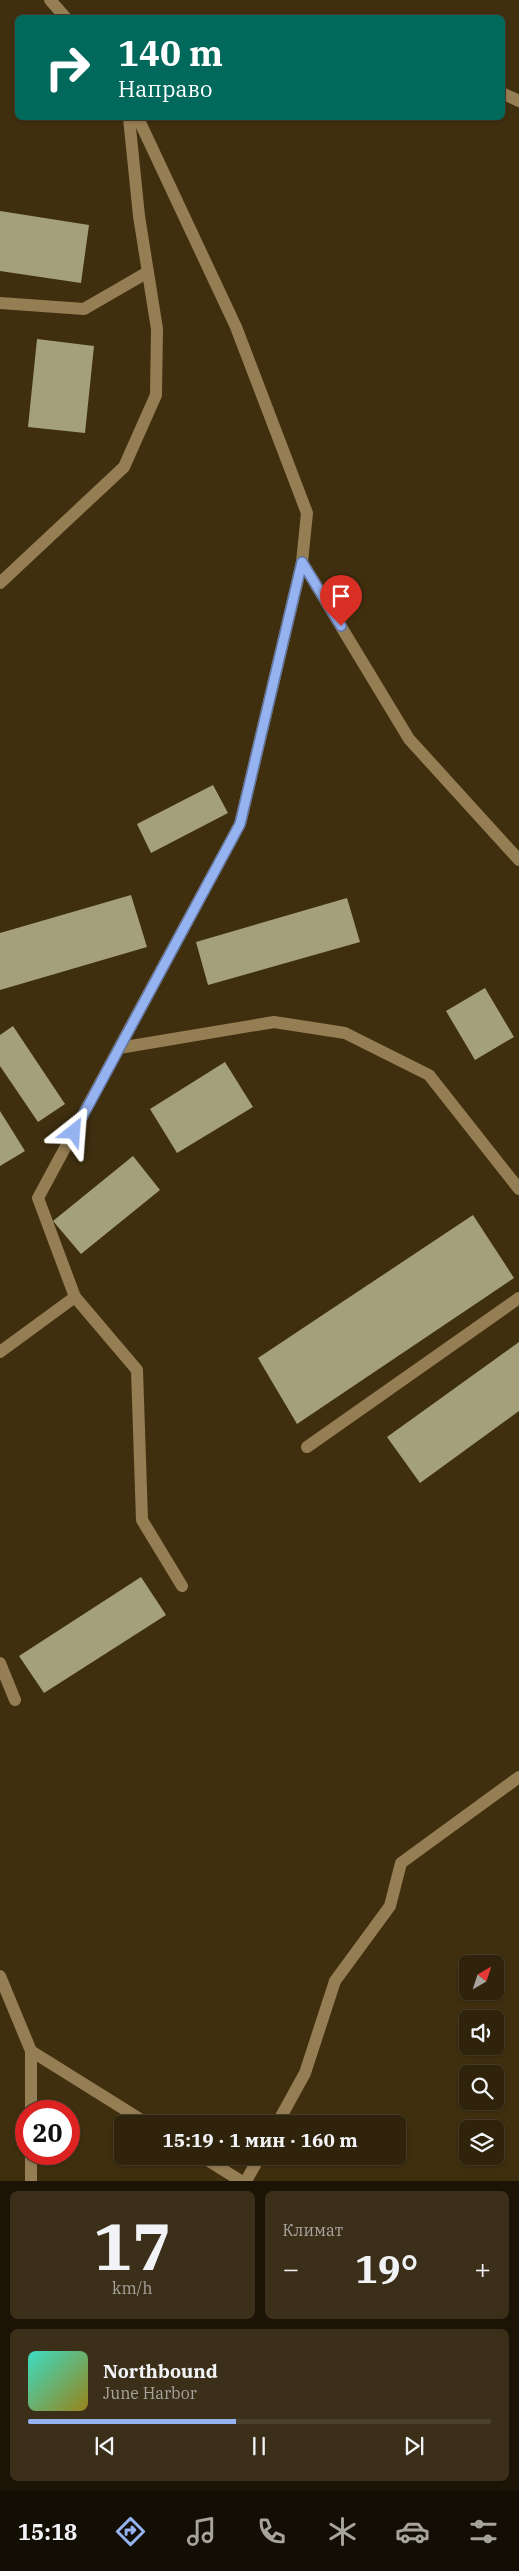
<!DOCTYPE html>
<html lang="ru">
<head>
<meta charset="utf-8">
<style>
	body { margin:0; font-family:"IBM Plex Serif",serif; background:#3b2f19; color:#f1f3f6; height:100vh; display:flex; flex-direction:column; font-size:19px; white-space:nowrap }
	* { box-sizing:border-box; margin:0 }
	p { font-size:16px; color:#a7a49d }
	.icon { flex:none; width:28px; height:28px; fill:none; stroke:currentColor; stroke-width:2; stroke-linecap:round; stroke-linejoin:round }
	.map { position:relative; height:2181px; overflow:hidden }
	.panel { display:flex; flex-direction:column; gap:10px; padding:10px; background:#1a1306; flex:1 }
	.panel>* { flex:none }
	.guide { position:absolute; left:15px; top:15px; width:490px; height:105px; border-radius:8px; box-shadow:0 1px 4px #0004,0 0 0 1px #4a402c; background:#00695c; color:#fff; overflow:hidden }
	.needle { width:32px; rotate:39deg }
	.buttons { position:absolute; left:459px; top:1955px; display:grid; gap:10px }
	.buttons a { display:grid; place-items:center; width:45px; height:45px; border-radius:8px; background:#2f230b; box-shadow:0 1px 4px #0004,0 0 0 1px #4a402c; font-size:25px }
	.speed { position:absolute; left:15px; top:2100px; display:flex; gap:10px; font-size:25px; font-weight:700; text-align:center }
	.speed>* { display:grid; place-content:center; width:65px; height:65px; border-radius:50%; background:#2f230b; box-shadow:0 1px 4px #0004,0 0 0 1px #4a402c; line-height:1 }
	.speed .limit { border:8px solid #d22; background:#fff; color:#111 }
	.pin { position:absolute; display:grid; place-items:center; width:42px; height:42px; color:#fff; margin:-51px -21px; border-radius:50% 50% 50% 0; rotate:-45deg; box-shadow:0 0 5px #0007 }
	.pin .icon { rotate:45deg }
	.me { position:absolute; width:55px; margin:-28px; rotate:28deg; stroke-linejoin:round; filter:drop-shadow(0 0 4px #0008) }
	.turn { display:flex; align-items:center; gap:18px; height:105px; padding:0 20px; font-size:22px }
	.turn .icon { width:65px; height:65px; stroke-width:2.5 }
	.turn b { display:block; font-size:35px; line-height:42px }
	.big { font-size:38px; font-weight:700; line-height:1.1 }
	.panel .card { flex:1; display:flex; flex-direction:column; justify-content:center; gap:8px; min-width:0; padding:0 18px; border-radius:8px; background:#3b2f19 }
	.panel .dial { align-items:center; gap:0 }
	.dial b { font-size:65px; line-height:1 }
	.song { display:flex; align-items:center; gap:15px }
	.cover { width:60px; height:60px; border-radius:8px; background:linear-gradient(135deg,hsl(170 70% 55%),hsl(50 70% 35%)) }
	.played { height:5px; border-radius:2px; background:linear-gradient(90deg,#95b2f1 45%,#4a402c 45%) }
	.keys { display:flex; justify-content:space-around; direction:ltr }
	.heat { display:flex; justify-content:space-between; align-items:center; font-size:28px; direction:ltr }
	.panel .tiles { flex:1; display:grid; gap:10px; grid-template-columns:1fr 1fr }
	.card:last-child { grid-column:span 2 }
	.trip { position:absolute; left:114px; top:2115px; width:292px; height:50px; border-radius:8px; background:#2f230b; box-shadow:0 1px 4px #0004,0 0 0 1px #4a402c; font-weight:700; line-height:50px; text-align:center }
	.tabs { display:flex; height:80px; justify-content:space-around; align-items:center; background:#130e04; color:#a7a49d }
	.tabs .icon { width:35px; height:35px }
	.tabs .active { color:#95b2f1 }
	.tabs b { font-size:22px; color:#f1f3f6 }
	.map>svg:first-child { display:block }
</style>
</head>
<body>
<div class="map">
<svg width="519" height="2181" viewBox="0 0 519 2181">
	<rect width="100%" height="100%" fill="#3f2f0f"/>
	<path fill="#a4a07a" d="M0,211L89,225L81,283L0,271Z
		M37,339L94,346L85,433L28,427Z
		M213,785L228,813L151,853L137,824Z
		M131,895L147,947L0,990V933Z
		M347,898L360,942L208,985L196,942Z
		M485,988L514,1037L475,1060L446,1011Z
		M13,1026L65,1104L38,1122L0,1066V1035Z
		M225,1062L253,1107L177,1153L150,1109Z
		M0,1111L25,1151L0,1166Z
		M133,1156L160,1190L81,1254L53,1221Z
		M473,1215L514,1278L297,1424L258,1358Z
		M519,1342V1411L420,1483L387,1437Z
		M141,1577L166,1615L44,1693L19,1656Z"/>
	<g fill="none" stroke-linecap="round" stroke-linejoin="round">
		<path stroke="#967e54" stroke-width="12" d="M50,0L66,18
			M502,93L519,101
			M138,118L236,327L307,513L302,562L409,739L519,860
			M0,303L84,309L148,272
			M0,583L124,467L156,395L157,329L139,216L129,118
			M119,1048L240,824L302,562
			M0,1352L75,1297
			M307,1447L519,1298
			M182,1586L142,1520L137,1370L75,1297L38,1198L119,1048L274,1022L345,1033L429,1075L519,1189
			M0,1663L15,1700
			M0,1976L31,2051V2111
			M31,2051L148,2124
			M277,2124L305,2073L335,1981L390,1906L401,1863L519,1777
			M31,2154V2181
			M201,2156L241,2181
			M246,2181L260,2156"/>
	</g>
	<g fill="none" stroke-linecap="round" stroke-linejoin="round">
		<defs>
			<path id="route" d="M74,1132L240,824L302,562L341,626"/>
		</defs>
		<use href="#route" stroke="#61749d" stroke-width="12"/>
		<use href="#route" stroke="#95b2f1" stroke-width="9"/>
	</g>
</svg>
<div class="buttons">
<a><svg class="needle" viewBox="-14 -14 28 28"><path d="M0-13l5 13h-10z" fill="#e53935"/><path d="M0 13l5-13h-10z" fill="#a7a49d"/></svg></a>
<a><svg class="icon" aria-label="sound" viewBox="0 0 24 24"><path d="M4 9h4l5-4v14l-5-4H4zM17 9q2 3 0 6"/></svg></a>
<a><svg class="icon" aria-label="search" viewBox="0 0 24 24"><circle cx="10" cy="10" r="6"/><path d="M15 15l6 6"/></svg></a>
<a><svg class="icon" aria-label="layers" viewBox="0 0 24 24"><path d="M12 4l9 5-9 5-9-5zM3 14l9 5 9-5"/></svg></a>
</div>
<div class="speed"><div class="limit">20</div></div>
<div class="pin" style="left:341px;top:626px;background:#d93025"><svg class="icon" aria-label="arrive" viewBox="0 0 24 24"><path d="M6 21V4h12l-3 4 3 4H6"/></svg></div>
<svg class="me" style="left:74px;top:1132px" viewBox="-20 -20 40 40"><path d="M0-17L14 15 0 8-14 15z" fill="#95b2f1" stroke="#fff" stroke-width="4"/></svg>
<div class="trip">15:19 · 1 мин · 160 m</div>
<div class="guide">
<div class="turn"><svg class="icon" aria-label="right" viewBox="0 0 24 24"><path d="M7 20v-9h11M14 6l5 5-5 5"/></svg><div><b>140 m</b>Направо</div></div>
</div>
</div>
<section class="panel">
<div class="tiles">
<div class="card dial"><b>17</b><p>km/h</p></div>
<div class="card"><p>Климат</p>
<div class="heat"><a>−</a><b class="big">19°</b><a>+</a></div>
</div>
<div class="card">
<div class="song"><i class="cover"></i><div><b>Northbound</b><p>June Harbor</p></div></div>
<div class="played"></div>
<div class="keys"><svg class="icon" aria-label="previous" viewBox="0 0 24 24"><path d="M18 5L8 12l10 7zM5 5v14"/></svg><svg class="icon" aria-label="pause" viewBox="0 0 24 24"><path d="M8 5v14M16 5v14"/></svg><svg class="icon" aria-label="next" viewBox="0 0 24 24"><path d="M6 5l10 7-10 7zM19 5v14"/></svg></div>
</div>
</div>
</section>
<nav class="tabs">
<b>15:18</b>
<svg class="icon active" aria-label="directions" viewBox="0 0 24 24"><path d="M12 3l9 9-9 9-9-9zM9 14v-3h6M13 9l2 2-2 2"/></svg>
<svg class="icon" aria-label="music" viewBox="0 0 24 24"><path d="M9 18V5l10-2v13"/><circle cx="6" cy="18" r="3"/><circle cx="16" cy="16" r="3"/></svg>
<svg class="icon" aria-label="phone" viewBox="0 0 24 24"><path d="M5 4h4l2 5-3 2q2 4 5 5l2-3 5 2v4C11 20 4 13 5 4z"/></svg>
<svg class="icon" aria-label="climate" viewBox="0 0 24 24"><path d="M12 3v18M4 7l16 10M4 17L20 7"/></svg>
<svg class="icon" aria-label="car" viewBox="0 0 24 24"><path d="M5 17H2v-5l4-1 3-4h7l3 4 3 1v5h-3M9 17h6M6 11h13"/><circle cx="7" cy="17" r="2"/><circle cx="17" cy="17" r="2"/></svg>
<svg class="icon" aria-label="filters" viewBox="0 0 24 24"><path d="M4 7h16M4 17h16"/><circle cx="9" cy="7" r="2"/><circle cx="15" cy="17" r="2"/></svg>
</nav>
</body>
</html>
